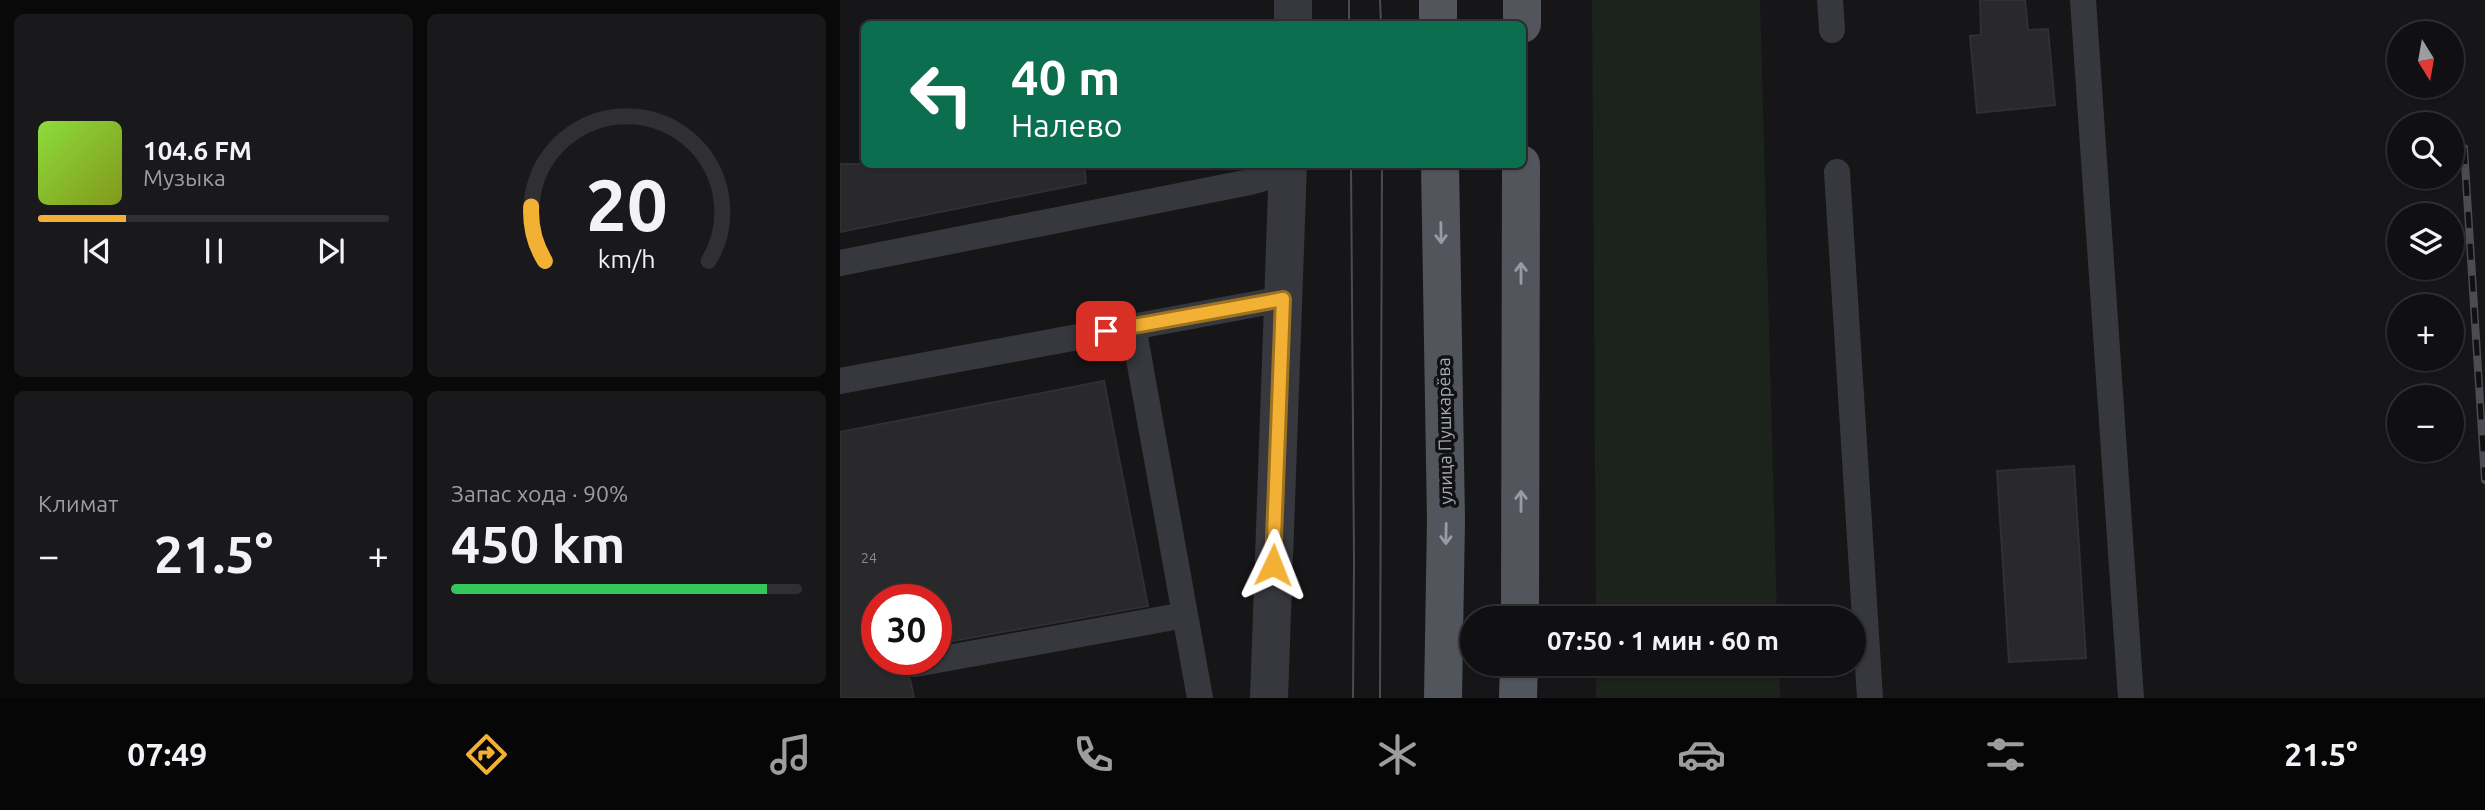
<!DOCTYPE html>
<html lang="ru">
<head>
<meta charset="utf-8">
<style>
	body { margin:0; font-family:Ubuntu,sans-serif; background:#19191b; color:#f1f3f6; height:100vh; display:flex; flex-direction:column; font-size:26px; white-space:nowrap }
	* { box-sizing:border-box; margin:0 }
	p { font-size:23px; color:#9c9d9f }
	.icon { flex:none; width:38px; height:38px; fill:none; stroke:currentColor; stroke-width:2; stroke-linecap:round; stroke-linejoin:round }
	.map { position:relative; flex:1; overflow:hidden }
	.drawer { display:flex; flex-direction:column; gap:14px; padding:14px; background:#09090a; width:840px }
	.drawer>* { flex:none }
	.hud { position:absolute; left:21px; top:21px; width:665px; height:147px; border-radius:10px; box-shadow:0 2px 5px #0004,0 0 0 2px #303032; background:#0b6e4f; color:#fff; overflow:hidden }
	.needle { width:46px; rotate:169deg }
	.controls { position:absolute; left:1547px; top:21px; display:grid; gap:14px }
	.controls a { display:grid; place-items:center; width:77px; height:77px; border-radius:50%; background:#101012; box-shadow:0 2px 5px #0004,0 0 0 2px #303032; font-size:35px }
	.speed { position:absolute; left:21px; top:584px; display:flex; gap:14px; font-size:35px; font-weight:700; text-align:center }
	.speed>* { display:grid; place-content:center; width:91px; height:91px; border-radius:50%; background:#101012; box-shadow:0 2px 5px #0004,0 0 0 2px #303032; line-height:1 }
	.speed .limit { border:10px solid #d22; background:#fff; color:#111 }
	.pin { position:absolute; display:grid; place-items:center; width:60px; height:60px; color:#fff; margin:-30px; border-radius:14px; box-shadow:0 4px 10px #0006 }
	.me { position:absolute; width:77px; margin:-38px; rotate:2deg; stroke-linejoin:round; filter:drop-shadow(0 0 5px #0008) }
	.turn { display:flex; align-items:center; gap:24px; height:147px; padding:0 35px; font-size:32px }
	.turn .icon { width:91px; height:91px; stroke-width:2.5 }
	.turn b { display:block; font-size:49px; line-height:60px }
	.big { font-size:52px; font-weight:700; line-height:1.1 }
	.drawer .card { flex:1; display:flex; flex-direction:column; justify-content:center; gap:10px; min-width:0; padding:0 24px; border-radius:10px; background:#19191b }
	.drawer .dial { align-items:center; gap:0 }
	.dial svg { height:182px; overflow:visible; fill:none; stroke:#303032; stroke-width:7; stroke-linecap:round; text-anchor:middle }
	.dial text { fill:#f1f3f6; stroke:none }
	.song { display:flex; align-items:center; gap:21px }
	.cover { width:84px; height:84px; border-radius:10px; background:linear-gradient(135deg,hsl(90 70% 55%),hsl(70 70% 35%)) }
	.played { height:7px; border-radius:4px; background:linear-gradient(90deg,#f2b134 25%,#303032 25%) }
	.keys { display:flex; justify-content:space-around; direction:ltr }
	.heat { display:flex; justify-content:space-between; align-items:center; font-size:38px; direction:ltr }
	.charge { height:10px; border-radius:5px; background:linear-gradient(90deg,#34c759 90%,#303032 0) }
	.drawer .tiles { flex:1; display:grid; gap:14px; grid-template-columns:repeat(2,1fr) }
	.trip { position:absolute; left:620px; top:606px; width:406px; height:70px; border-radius:35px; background:#101012; box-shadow:0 2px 5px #0004,0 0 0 2px #303032; font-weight:700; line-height:70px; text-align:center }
	.dock { display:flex; height:112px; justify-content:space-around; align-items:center; background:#060607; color:#9c9d9f }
	.dock .icon { width:49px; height:49px }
	.dock .selected { color:#f2b134 }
	.dock b { font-size:32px; color:#f1f3f6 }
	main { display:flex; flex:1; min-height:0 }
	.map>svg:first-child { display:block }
</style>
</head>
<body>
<main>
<section class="drawer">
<div class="tiles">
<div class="card">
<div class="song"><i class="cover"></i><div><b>104.6 FM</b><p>Музыка</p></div></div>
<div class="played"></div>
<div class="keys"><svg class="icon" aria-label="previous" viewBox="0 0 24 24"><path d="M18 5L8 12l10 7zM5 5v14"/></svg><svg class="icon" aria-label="pause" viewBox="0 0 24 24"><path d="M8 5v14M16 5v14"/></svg><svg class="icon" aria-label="next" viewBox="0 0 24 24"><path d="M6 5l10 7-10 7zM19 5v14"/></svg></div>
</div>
<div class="card dial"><svg viewBox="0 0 100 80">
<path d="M14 69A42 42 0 1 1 86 69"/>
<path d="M14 69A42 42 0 0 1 8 45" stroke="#f2b134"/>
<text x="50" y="56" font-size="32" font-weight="700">20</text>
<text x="50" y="72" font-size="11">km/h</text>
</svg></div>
<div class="card"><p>Климат</p>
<div class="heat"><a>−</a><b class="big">21.5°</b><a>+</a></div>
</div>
<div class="card"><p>Запас хода · 90%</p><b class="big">450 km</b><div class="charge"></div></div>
</div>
</section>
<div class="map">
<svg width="1645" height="698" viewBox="0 0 1645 698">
	<rect width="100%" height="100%" fill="#161618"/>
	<path fill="#1c231d" d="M752,0H920L937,618H756Z
		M756,663H939L940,698H756Z"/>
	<path fill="#29292c" stroke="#303034" stroke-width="2" d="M1140,0H1185L1188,30L1208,29L1215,105L1137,113L1130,36L1141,35Z
		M0,164H244L246,183L0,232Z
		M264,381L308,606L96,644V600H37V660H60L63,674L70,679L74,698H0V432Z
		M1234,466L1246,658L1169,662L1157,471Z"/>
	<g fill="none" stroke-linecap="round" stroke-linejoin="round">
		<path stroke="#37383d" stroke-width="26" d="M990,0L992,30
			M1243,0L1291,698
			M997,172L1030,698
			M0,263L410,182L448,171
			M293,326L360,698
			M0,381L443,299
			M75,664L345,615"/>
		<path stroke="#37383d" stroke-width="38" d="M453,24V0
			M429,698L448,164"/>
		<path stroke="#53555c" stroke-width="38" d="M598,0V24
			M682,24V0
			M600,164L606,520L603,698
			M680,618L681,164
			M678,698L679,663"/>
		<path stroke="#4a4c52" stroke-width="2" d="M509,0V24
			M540,0L541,24
			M511,164L514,562L513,698
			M540,698L542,164"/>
		<defs>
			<path id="rail" d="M1624,148L1645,480"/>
		</defs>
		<use href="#rail" stroke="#4a4c52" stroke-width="8"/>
		<use href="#rail" stroke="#111113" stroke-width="5" stroke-dasharray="16" stroke-linecap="butt"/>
	</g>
	<defs><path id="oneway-shaft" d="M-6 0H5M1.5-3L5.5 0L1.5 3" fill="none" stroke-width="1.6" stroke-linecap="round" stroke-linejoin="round" transform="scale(1.75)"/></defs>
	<g stroke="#979ba6">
		<use href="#oneway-shaft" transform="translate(601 233) rotate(89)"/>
		<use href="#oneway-shaft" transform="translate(681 273) rotate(-90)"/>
		<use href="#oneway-shaft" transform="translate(681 501) rotate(-90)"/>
		<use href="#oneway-shaft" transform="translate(606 534) rotate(91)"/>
	</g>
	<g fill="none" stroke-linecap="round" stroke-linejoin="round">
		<defs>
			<path id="route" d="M266,331L443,299L433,565"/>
		</defs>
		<use href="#route" stroke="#9d7322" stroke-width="18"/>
		<use href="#route" stroke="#f2b134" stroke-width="12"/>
	</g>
	<g text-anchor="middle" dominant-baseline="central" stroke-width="7" stroke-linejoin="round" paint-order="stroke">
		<g font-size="14" fill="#888b94">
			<text x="29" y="558">24</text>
		</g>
		<g font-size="18" fill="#a8adb8" stroke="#111113">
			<text transform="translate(604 431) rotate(-91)">улица Пушкарёва</text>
		</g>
	</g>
</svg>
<div class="controls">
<a><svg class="needle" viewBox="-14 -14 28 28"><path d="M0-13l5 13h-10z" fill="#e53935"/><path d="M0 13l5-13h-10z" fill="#9c9d9f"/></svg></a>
<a><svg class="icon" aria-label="search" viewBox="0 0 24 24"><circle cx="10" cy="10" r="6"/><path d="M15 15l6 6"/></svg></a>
<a><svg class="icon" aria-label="layers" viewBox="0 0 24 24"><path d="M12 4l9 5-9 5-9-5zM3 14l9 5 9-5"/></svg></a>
<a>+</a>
<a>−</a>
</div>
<div class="speed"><div class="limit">30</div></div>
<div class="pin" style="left:266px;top:331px;background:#d93025"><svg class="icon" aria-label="arrive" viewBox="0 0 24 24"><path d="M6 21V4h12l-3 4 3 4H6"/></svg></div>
<svg class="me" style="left:433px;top:565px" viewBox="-20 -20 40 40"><path d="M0-17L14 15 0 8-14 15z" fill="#f2b134" stroke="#fff" stroke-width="4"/></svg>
<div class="trip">07:50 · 1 мин · 60 m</div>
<div class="hud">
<div class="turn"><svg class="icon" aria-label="left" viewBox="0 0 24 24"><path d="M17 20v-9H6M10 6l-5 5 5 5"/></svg><div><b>40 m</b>Налево</div></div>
</div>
</div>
</main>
<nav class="dock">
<b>07:49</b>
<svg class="icon selected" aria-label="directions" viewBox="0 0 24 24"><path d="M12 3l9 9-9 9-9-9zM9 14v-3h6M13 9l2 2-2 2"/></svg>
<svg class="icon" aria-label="music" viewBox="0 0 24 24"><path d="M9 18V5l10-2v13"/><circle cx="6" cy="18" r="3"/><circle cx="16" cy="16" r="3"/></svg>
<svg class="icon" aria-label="phone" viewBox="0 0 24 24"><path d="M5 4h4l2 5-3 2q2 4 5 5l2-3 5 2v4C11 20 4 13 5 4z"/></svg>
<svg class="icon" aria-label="climate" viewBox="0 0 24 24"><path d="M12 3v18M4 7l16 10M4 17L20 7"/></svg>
<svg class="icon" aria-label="car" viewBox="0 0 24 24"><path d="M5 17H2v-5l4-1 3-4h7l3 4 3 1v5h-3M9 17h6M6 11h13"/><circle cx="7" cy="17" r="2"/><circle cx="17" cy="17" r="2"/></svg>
<svg class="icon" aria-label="filters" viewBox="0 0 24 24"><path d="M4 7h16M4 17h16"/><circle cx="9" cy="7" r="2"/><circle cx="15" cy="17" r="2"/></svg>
<b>21.5°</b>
</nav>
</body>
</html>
